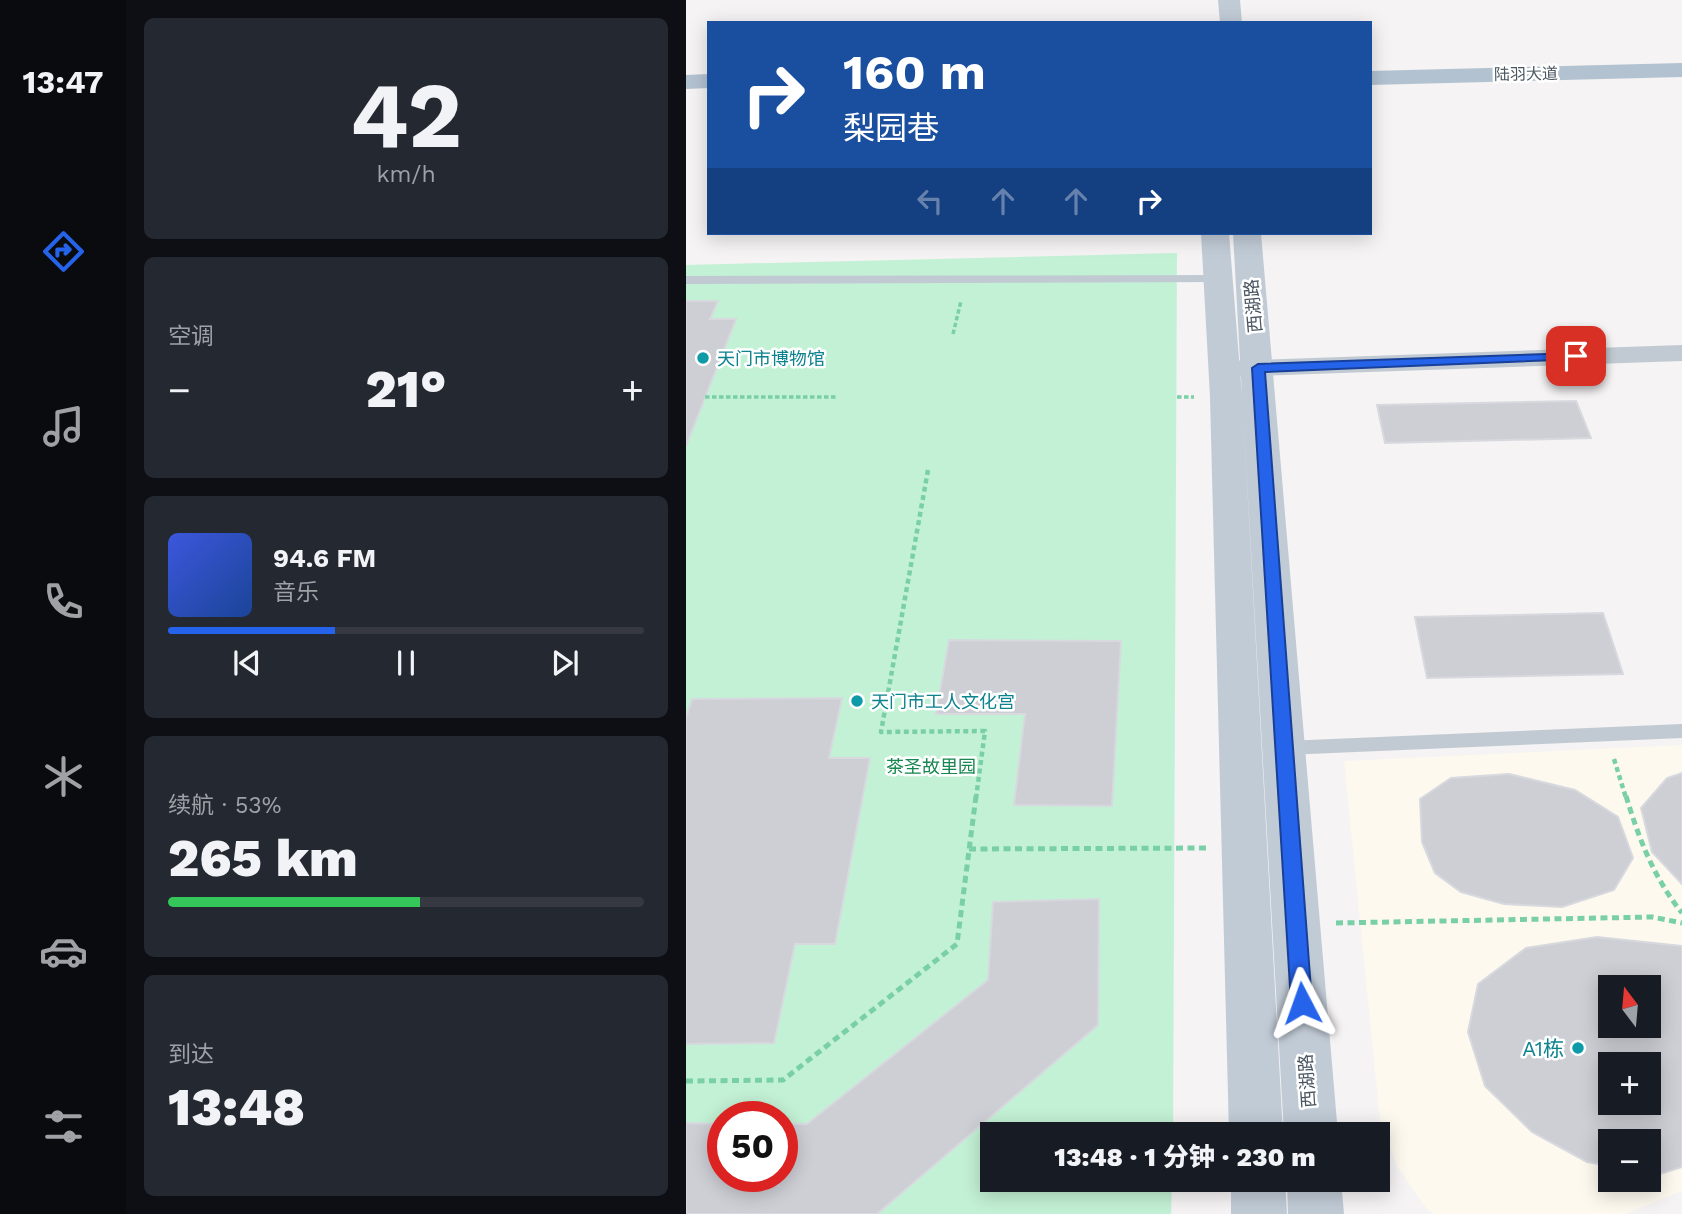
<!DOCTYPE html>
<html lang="zh">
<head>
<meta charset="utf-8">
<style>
	body { margin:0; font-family:"Work Sans","Noto Sans SC",sans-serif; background:#242831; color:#f1f3f6; height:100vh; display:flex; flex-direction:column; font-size:26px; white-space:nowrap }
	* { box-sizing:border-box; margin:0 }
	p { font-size:23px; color:#9ea1a6 }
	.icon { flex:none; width:38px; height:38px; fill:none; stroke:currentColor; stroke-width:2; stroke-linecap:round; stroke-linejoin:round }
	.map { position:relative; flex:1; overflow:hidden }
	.panel { display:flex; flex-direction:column; gap:18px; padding:18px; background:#0d0f14; width:560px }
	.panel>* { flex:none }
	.banner { position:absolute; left:21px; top:21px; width:665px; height:214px; border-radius:0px; box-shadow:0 4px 18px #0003; background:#1a4fa0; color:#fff; overflow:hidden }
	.needle { width:46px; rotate:344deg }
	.buttons { position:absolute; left:912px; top:975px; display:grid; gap:14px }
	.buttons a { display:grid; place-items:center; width:63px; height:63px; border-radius:0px; background:#171b24; box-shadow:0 4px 18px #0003; font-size:35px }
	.speed { position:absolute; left:21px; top:1101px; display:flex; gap:14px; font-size:35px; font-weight:700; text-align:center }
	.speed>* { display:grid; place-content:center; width:91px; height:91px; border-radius:50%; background:#171b24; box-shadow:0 4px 18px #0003; line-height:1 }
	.speed .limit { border:10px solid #d22; background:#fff; color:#111 }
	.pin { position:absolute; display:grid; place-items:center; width:60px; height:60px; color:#fff; margin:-30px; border-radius:14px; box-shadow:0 4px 10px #0006 }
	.me { position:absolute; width:77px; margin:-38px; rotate:356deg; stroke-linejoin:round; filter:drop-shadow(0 0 5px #0008) }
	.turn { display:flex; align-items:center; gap:24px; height:147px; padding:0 21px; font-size:32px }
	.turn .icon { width:91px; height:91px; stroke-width:2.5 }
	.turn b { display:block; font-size:49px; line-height:60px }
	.lanes { display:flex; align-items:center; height:66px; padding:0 21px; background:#0003; justify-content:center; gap:35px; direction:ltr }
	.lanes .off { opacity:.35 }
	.big { font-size:52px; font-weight:800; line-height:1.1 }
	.panel .tile { flex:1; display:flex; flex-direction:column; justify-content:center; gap:10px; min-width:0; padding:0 24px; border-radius:10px; background:#242831 }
	.panel .dial { align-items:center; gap:0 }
	.dial b { font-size:91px; line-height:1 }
	.song { display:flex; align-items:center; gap:21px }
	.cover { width:84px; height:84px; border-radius:10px; background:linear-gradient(135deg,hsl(230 70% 55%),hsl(220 70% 35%)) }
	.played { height:7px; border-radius:4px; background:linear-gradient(90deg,#2563eb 35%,#363941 35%) }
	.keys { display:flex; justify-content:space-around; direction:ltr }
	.heat { display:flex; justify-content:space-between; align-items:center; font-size:38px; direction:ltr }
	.charge { height:10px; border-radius:5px; background:linear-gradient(90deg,#34c759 53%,#363941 0) }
	.trip { position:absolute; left:294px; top:1122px; width:410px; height:70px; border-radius:0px; background:#171b24; box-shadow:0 4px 18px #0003; font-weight:800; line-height:70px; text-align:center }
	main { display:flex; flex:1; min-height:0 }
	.tabs { display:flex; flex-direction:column; width:126px; justify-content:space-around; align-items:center; background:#090b0e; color:#9ea1a6 }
	.tabs .icon { width:49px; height:49px }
	.tabs .active { color:#2563eb }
	.tabs b { font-size:32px; color:#f1f3f6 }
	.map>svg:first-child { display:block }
</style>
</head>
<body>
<main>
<nav class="tabs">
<b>13:47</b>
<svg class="icon active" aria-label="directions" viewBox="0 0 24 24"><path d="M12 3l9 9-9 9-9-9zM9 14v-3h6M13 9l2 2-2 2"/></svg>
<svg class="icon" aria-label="music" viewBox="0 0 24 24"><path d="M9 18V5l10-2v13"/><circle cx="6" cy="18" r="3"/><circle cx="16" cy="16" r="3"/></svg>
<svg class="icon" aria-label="phone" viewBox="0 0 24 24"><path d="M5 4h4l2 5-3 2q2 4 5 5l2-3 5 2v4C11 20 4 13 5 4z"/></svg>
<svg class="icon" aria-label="climate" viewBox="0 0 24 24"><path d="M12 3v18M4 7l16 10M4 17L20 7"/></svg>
<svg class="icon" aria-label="car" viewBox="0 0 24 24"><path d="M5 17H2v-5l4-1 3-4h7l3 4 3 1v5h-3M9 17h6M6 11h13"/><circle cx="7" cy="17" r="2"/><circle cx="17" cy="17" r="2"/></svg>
<svg class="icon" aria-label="filters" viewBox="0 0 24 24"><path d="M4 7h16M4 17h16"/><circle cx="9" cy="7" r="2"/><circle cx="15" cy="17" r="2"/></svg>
</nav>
<section class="panel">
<div class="tile dial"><b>42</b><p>km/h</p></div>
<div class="tile"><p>空调</p>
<div class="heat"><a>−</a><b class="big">21°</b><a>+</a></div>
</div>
<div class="tile">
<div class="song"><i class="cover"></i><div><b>94.6 FM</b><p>音乐</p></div></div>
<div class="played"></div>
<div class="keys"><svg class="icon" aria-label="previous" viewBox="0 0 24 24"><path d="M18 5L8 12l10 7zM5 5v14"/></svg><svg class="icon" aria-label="pause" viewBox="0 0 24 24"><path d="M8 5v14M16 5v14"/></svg><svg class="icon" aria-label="next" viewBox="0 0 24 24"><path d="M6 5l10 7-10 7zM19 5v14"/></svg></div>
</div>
<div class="tile"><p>续航 · 53%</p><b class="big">265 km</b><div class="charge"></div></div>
<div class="tile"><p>到达</p><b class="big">13:48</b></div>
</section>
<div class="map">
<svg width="996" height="1214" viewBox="0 0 996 1214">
	<rect width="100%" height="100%" fill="#f5f3f3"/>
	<path fill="#fdf9ef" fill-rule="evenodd" d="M996,745V1191L939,1214H748L740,1208L711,1166L694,1120L658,761ZM924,987H962V1026H924ZM924,1064H962V1102H924ZM924,1141H962V1180H924Z"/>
	<path fill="#c3f1d5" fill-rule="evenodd" d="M491,253L487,1134H306V1180H486L485,1214H0V265ZM37,1116H96V1176H37Z"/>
	<path fill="#cdcfd5" stroke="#d7d9de" stroke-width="2" fill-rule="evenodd" d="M0,301H32L24,319H50L0,446Z
		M890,401L905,438L699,443L691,405Z
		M917,613L937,674L741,678L729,617Z
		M263,640L435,641L426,806L328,805L339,714H250Z
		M156,698L143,758H184L149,944H109L88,1043L0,1044V718L6,699Z
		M996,773V884L966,852L955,808L981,778Z
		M823,774L889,790L932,817L947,858L928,890L876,907L818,904L775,892L749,873L736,842L734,799L765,778Z
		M413,899L412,1025L191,1214H0V1123L37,1124V1176H96V1124H121L302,980L307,902Z
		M911,937L996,946V1167L974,1174L962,1172V1141H924V1166L901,1162L846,1132L799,1086L782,1032L792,984L840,948ZM924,987H962V1026H924ZM924,1064H962V1102H924Z"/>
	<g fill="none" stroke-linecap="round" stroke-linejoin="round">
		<path stroke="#7ad0a6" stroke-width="3.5" stroke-dasharray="4.5 2.5" stroke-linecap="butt" d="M267,334L275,301
			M19,397H150
			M491,397H508"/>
		<path stroke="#7ad0a6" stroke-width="4.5" stroke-dasharray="5 3.5" stroke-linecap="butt" d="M242,470L195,732L299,731L290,798
			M928,759L940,798"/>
		<path stroke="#7ad0a6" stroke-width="5" stroke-dasharray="7 4.5" stroke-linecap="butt" d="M940,796C953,839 968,878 996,913
			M283,849L521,848
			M650,923L966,917L996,923
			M0,1081L97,1080L271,944L290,796"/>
		<path fill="#c1cad2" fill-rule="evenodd" d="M532,275L539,279L537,282L0,284V276Z
			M996,724V738L599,755L592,753L589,748L592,743L599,741Z"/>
		<path fill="#c1cad2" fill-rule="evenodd" d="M996,345V361L541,377L531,375L527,369L531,363L541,361Z"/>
		<path fill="#c1cbd6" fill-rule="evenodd" d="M532,0H554L556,23H534Z
			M515,233H543L556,396L547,233H575L652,1134H598L557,410L597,1134H543L524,397Z
			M545,1180H599L601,1214H545Z
			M601,1180H655L658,1214H602Z"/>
		<path fill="#b3c2d1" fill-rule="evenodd" d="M996,63V77L684,85V71Z
			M23,74V88L0,89V75Z"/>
	</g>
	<path fill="#2563eb" stroke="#184099" stroke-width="2" d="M890,353L897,356L895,359L579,372L626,1003L623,1009L616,1012L608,1009L605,1003L566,368L572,364Z"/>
	<g fill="#0f9aa8" stroke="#fff" stroke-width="2.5">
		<circle cx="17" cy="358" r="7"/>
		<circle cx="171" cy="701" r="7"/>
		<circle cx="892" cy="1048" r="7"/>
	</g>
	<g text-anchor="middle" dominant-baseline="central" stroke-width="5" stroke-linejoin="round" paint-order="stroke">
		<g font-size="16" fill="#4a5661" stroke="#fff">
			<text transform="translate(840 74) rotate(-1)">陆羽大道</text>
		</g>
		<g font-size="18" fill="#4a5661" stroke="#fff">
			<text transform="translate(567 306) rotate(-95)">西湖路</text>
			<text transform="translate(621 1081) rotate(-94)">西湖路</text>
		</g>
		<g font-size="18" fill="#0d838f" stroke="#fff" text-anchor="start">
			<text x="31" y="358">天门市博物馆</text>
			<text x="185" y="701">天门市工人文化宫</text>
		</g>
		<g font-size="18" fill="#17864f" stroke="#fff">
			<text x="245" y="766">茶圣故里园</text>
		</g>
		<g font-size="21" fill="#0d838f" stroke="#fff" text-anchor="end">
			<text x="878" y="1048">A1栋</text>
		</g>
	</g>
</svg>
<div class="buttons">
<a><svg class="needle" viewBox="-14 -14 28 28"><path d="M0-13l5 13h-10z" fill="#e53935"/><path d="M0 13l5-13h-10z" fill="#9ea1a6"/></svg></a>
<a>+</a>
<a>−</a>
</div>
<div class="speed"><div class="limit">50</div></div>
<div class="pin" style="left:890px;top:356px;background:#d93025"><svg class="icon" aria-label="arrive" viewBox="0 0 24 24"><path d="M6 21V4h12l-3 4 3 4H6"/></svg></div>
<svg class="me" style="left:616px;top:1003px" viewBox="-20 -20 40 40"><path d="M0-17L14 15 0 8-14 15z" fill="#2563eb" stroke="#fff" stroke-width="4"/></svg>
<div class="trip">13:48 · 1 分钟 · 230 m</div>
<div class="banner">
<div class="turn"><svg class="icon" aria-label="right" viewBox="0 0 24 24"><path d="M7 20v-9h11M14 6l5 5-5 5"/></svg><div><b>160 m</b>梨园巷</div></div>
<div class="lanes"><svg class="icon off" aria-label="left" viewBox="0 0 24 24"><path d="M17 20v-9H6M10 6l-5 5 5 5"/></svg><svg class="icon off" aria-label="ahead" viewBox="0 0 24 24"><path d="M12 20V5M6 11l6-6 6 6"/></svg><svg class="icon off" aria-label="ahead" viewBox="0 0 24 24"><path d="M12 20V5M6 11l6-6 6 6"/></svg><svg class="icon" aria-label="right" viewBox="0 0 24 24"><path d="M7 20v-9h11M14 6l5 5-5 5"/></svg></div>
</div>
</div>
</main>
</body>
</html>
